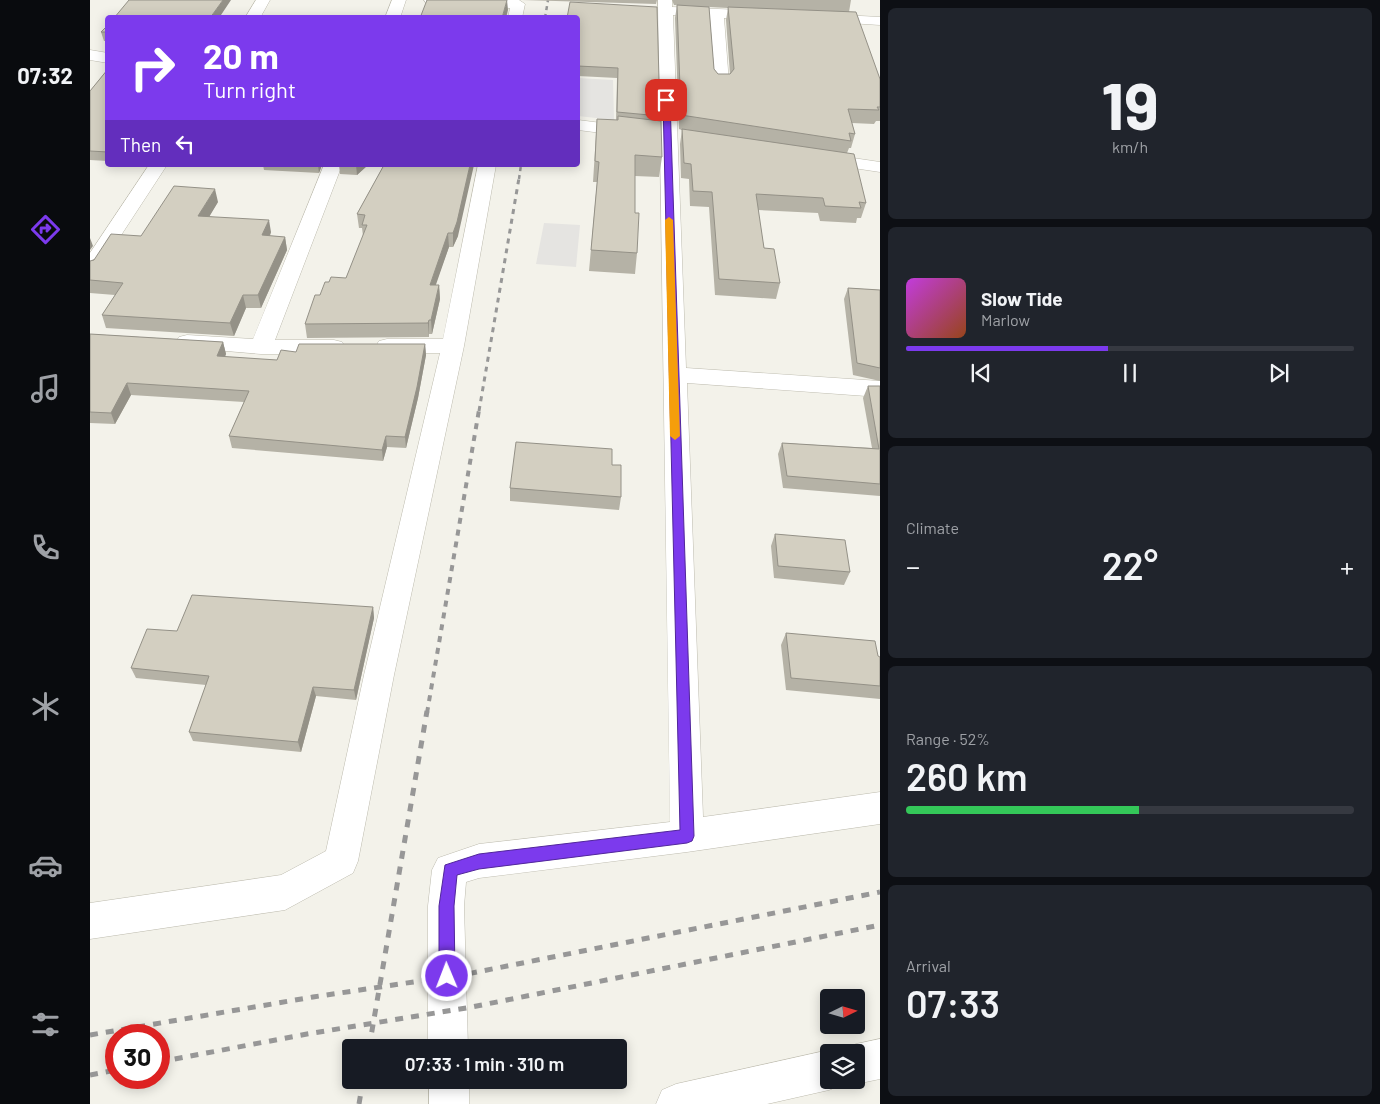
<!DOCTYPE html>
<html lang="en">
<head>
<meta charset="utf-8">
<style>
	body { margin:0; font-family:Barlow,sans-serif; background:#20242c; color:#f1f3f6; height:100vh; display:flex; flex-direction:column; font-size:19px; white-space:nowrap }
	* { box-sizing:border-box; margin:0 }
	p { font-size:16px; color:#9ea1a6 }
	.icon { flex:none; width:28px; height:28px; fill:none; stroke:currentColor; stroke-width:2; stroke-linecap:round; stroke-linejoin:round }
	.map { position:relative; flex:1; overflow:hidden }
	.details { display:flex; flex-direction:column; gap:8px; padding:8px; background:#0d0f14; width:500px }
	.details>* { flex:none }
	.top-card { position:absolute; left:15px; top:15px; width:475px; height:152px; border-radius:5px; box-shadow:0 2px 12px #0003; background:#7c3aed; color:#fff; overflow:hidden }
	.needle { width:32px; rotate:85deg }
	.controls { position:absolute; left:730px; top:989px; display:grid; gap:10px }
	.controls a { display:grid; place-items:center; width:45px; height:45px; border-radius:5px; background:#171b24; box-shadow:0 2px 12px #0003; font-size:25px }
	.speed { position:absolute; left:15px; top:1024px; display:flex; gap:10px; font-size:25px; font-weight:700; text-align:center }
	.speed>* { display:grid; place-content:center; width:65px; height:65px; border-radius:50%; background:#171b24; box-shadow:0 2px 12px #0003; line-height:1 }
	.speed .limit { border:8px solid #d22; background:#fff; color:#111 }
	.pin { position:absolute; display:grid; place-items:center; width:42px; height:42px; color:#fff; margin:-21px; border-radius:10px; box-shadow:0 2px 8px #0006 }
	.me { position:absolute; width:55px; margin:-28px; rotate:359deg; stroke-linejoin:round; filter:drop-shadow(0 0 4px #0008) }
	.turn { display:flex; align-items:center; gap:18px; height:105px; padding:0 15px; font-size:22px }
	.turn .icon { width:65px; height:65px; stroke-width:2.5 }
	.turn b { display:block; font-size:35px; line-height:42px }
	.then { display:flex; align-items:center; height:48px; padding:0 15px; background:#0003; gap:10px; font-size:19px }
	.big { font-size:38px; font-weight:600; line-height:1.1 }
	.details .tile { flex:1; display:flex; flex-direction:column; justify-content:center; gap:8px; min-width:0; padding:0 18px; border-radius:8px; background:#20242c }
	.details .dial { align-items:center; gap:0 }
	.dial b { font-size:65px; line-height:1 }
	.song { display:flex; align-items:center; gap:15px }
	.cover { width:60px; height:60px; border-radius:8px; background:linear-gradient(135deg,hsl(290 70% 55%),hsl(20 70% 35%)) }
	.played { height:5px; border-radius:2px; background:linear-gradient(90deg,#7c3aed 45%,#363941 45%) }
	.keys { display:flex; justify-content:space-around; direction:ltr }
	.heat { display:flex; justify-content:space-between; align-items:center; font-size:28px; direction:ltr }
	.charge { height:8px; border-radius:4px; background:linear-gradient(90deg,#34c759 52%,#363941 0) }
	.trip { position:absolute; left:252px; top:1039px; width:285px; height:50px; border-radius:5px; background:#171b24; box-shadow:0 2px 12px #0003; font-weight:600; line-height:50px; text-align:center }
	main { display:flex; flex:1; min-height:0 }
	.dock { display:flex; flex-direction:column; width:90px; justify-content:space-around; align-items:center; background:#090b0e; color:#9ea1a6 }
	.dock .icon { width:35px; height:35px }
	.dock .selected { color:#7c3aed }
	.dock b { font-size:22px; color:#f1f3f6 }
	.map>svg:first-child { display:block }
</style>
</head>
<body>
<main>
<nav class="dock">
<b>07:32</b>
<svg class="icon selected" aria-label="directions" viewBox="0 0 24 24"><path d="M12 3l9 9-9 9-9-9zM9 14v-3h6M13 9l2 2-2 2"/></svg>
<svg class="icon" aria-label="music" viewBox="0 0 24 24"><path d="M9 18V5l10-2v13"/><circle cx="6" cy="18" r="3"/><circle cx="16" cy="16" r="3"/></svg>
<svg class="icon" aria-label="phone" viewBox="0 0 24 24"><path d="M5 4h4l2 5-3 2q2 4 5 5l2-3 5 2v4C11 20 4 13 5 4z"/></svg>
<svg class="icon" aria-label="climate" viewBox="0 0 24 24"><path d="M12 3v18M4 7l16 10M4 17L20 7"/></svg>
<svg class="icon" aria-label="car" viewBox="0 0 24 24"><path d="M5 17H2v-5l4-1 3-4h7l3 4 3 1v5h-3M9 17h6M6 11h13"/><circle cx="7" cy="17" r="2"/><circle cx="17" cy="17" r="2"/></svg>
<svg class="icon" aria-label="filters" viewBox="0 0 24 24"><path d="M4 7h16M4 17h16"/><circle cx="9" cy="7" r="2"/><circle cx="15" cy="17" r="2"/></svg>
</nav>
<div class="map">
<svg width="790" height="1104" viewBox="0 0 790 1104">
	<rect width="100%" height="100%" fill="#f3f2ea"/>
	<path fill="#e5e4e1" d="M488,78L523,80L524,120L488,116Z
		M454,223L490,225L486,267L446,264Z"/>
	<g fill="none" stroke-linecap="round" stroke-linejoin="round">
		<defs>
			<path id="minor" d="M166,0H180L170,18H155Z
				M302,0H316L310,18H295Z
				M334,0H429L435,4L432,18H418L420,8L341,4L336,3Z
				M568,0H582V7L674,11L679,12L681,15L679,18L674,19L634,18L639,83L637,86H625L623,83L619,17L583,15L596,368L790,381V397L597,383L613,817L790,792V824L597,852L389,878L376,882L374,906L378,1048H338V906L342,870L348,858L389,844L580,822Z
				M732,14L790,17V25L727,21L725,18L727,15Z
				M0,50L18,53V63L0,60Z
				M488,120L543,127L549,128L552,132L549,136L543,137L488,130Z
				M729,153L790,162V172L723,162L720,158L723,154Z
				M59,165H77L7,272L0,274V253Z
				M234,165H252L185,340H244L252,342L255,347L252,352L244,354H171L89,347L86,342L89,337L97,335L163,339Z
				M388,165H406L374,346L304,675L268,861L263,873L195,910L0,939V903L191,875L236,851L274,675L350,353H297L289,351L286,346L289,341L297,339H353Z
				M790,1039V1079L766,1084L757,1080H766V1052H751L752,1050L766,1044Z
				M739,1050L745,1052H739V1080H755L753,1084L739,1090L677,1104H566L572,1090L586,1084Z
				M339,1080H379V1104H339Z"/>
		</defs>
		<use href="#minor" stroke="#bdbbae" stroke-width="1"/>
		<use href="#minor" fill="#fff" fill-rule="evenodd"/>
		<path stroke="#979797" stroke-width="2.5" stroke-dasharray="4 4" stroke-linecap="butt" d="M455,18L458,0
			M429,179L431,165"/>
		<path stroke="#979797" stroke-width="3" stroke-dasharray="5 5" stroke-linecap="butt" d="M389,411L429,178"/>
		<path stroke="#979797" stroke-width="4" stroke-dasharray="6 6" stroke-linecap="butt" d="M337,713L389,410"/>
		<path stroke="#979797" stroke-width="5" stroke-dasharray="8 8" stroke-linecap="butt" d="M0,1035L223,997L377,974L790,892
			M279,1048L337,711
			M69,1062L217,1034L382,1007L790,925
			M0,1075L26,1070
			M269,1104L273,1080"/>
	</g>
	<path fill="#b5b2a6" fill-rule="evenodd" d="M432,0H567L566,4Z
		M582,0H761L759,12L790,79V121H786L784,124L762,123L765,134L761,148H759L757,153L776,203L771,218H767L766,223L730,221L728,213L668,210L674,248L690,283L686,299L625,295L619,207L600,206L599,179L591,178L590,144L592,130L589,129L585,18L587,5H584ZM619,7L638,8L636,20L640,74H628L624,69Z
		M480,2L570,116L569,120L572,157L569,177L545,176V213L547,253L545,274L499,271L507,182H503L507,119L526,120L527,78L488,76V18Z
		M18,25V41H14L11,32Z
		M18,69V161L0,160V91Z
		M173,165H232L229,173L174,170Z
		M249,165H278L267,175L250,174Z
		M294,165L368,236L363,247H359L345,285H349L350,299L342,334H339V337L217,338L215,324L230,295L239,282L256,278L273,236L272,228H269L267,214Z
		M128,202L119,216L181,232L180,236L195,237L197,250L171,308H156L144,336L16,328L12,315L25,295L0,293V261L51,236Z
		M758,288L790,290V381L763,375L754,299Z
		M0,334L133,342L136,354L135,357L187,360L206,352L335,344L336,355L328,398L316,448L297,447L293,461L142,448L139,436L154,402L41,395L25,424L0,423Z
		M778,386H790V496L693,488L688,454L692,443L782,448L773,398Z
		M522,465L531,497L529,510L420,501V488Z
		M685,534L760,572L754,585L684,578L681,546Z
		M283,607L284,618L266,700L226,696L211,752L103,741L99,732L116,685L46,678L41,668L87,631Z
		M696,633L790,657V699L696,690L691,645Z"/>
	<path fill="#949187" d="M133,0H141L129,18H120Z
		M417,0L418,10L416,18H412Z
		M228,165H232L229,173Z
		M266,165H278L267,175Z
		M380,165H384L368,236L363,247V233Z
		M125,189L128,202L112,229L108,216Z
		M179,220L181,232L175,248L172,235Z
		M358,233L359,247L341,299L340,285Z
		M195,237L197,250L171,308L168,295Z
		M0,238L3,246L0,250Z
		M349,285L350,299L342,334L341,320Z
		M153,295L156,308L144,336L140,323Z
		M339,320V337L338,323Z
		M133,342L136,354L130,367L127,356Z
		M335,344L336,355L328,398L316,448L315,437Z
		M37,383L41,395L25,424L21,413Z
		M296,436L297,447L293,461L292,450Z
		M283,607L284,618L266,700L264,690Z
		M223,687L226,696L211,752L208,742Z"/>
	<path fill="#d3cfc1" stroke="#949187" d="M39,0H133L120,18H24Z
		M337,0H417L412,18H330Z
		M480,2L567,7L570,116L527,112L528,68L488,66V18H477Z
		M587,5L619,7L624,69L628,74H640L644,69L638,7L766,12L790,79V107H787L789,110L758,109L765,134L759,133L761,141L591,115Z
		M18,25V32H11Z
		M18,69V152L0,151V91Z
		M528,116L571,121L572,157L545,155V213H549L547,253L501,250L509,162L505,161L507,119L528,120Z
		M592,129L764,154L776,203L769,202L771,208L735,206L733,198L666,194L674,248L684,249L690,283L629,279L622,192L603,191L601,164L594,163Z
		M294,165H380L367,222L363,233H358L340,285H349L341,320H339L338,323L215,324L225,295H230L235,282H239L241,277L256,278L277,225H272L275,215L267,214Z
		M84,186L125,189L108,216L179,220L172,235L195,237L168,295H153L140,323L12,315L33,283L0,280V261L4,260L21,234L51,236Z
		M758,288L790,290V368L767,363Z
		M0,334L133,342L127,356L187,360L191,350L206,352L209,344H335L327,387L315,437L296,436L292,450L139,436L159,391L37,383L21,413L0,412Z
		M778,386H790V484L697,476L692,443L789,449Z
		M426,442L522,449V465H531V497L420,488Z
		M685,534L755,540L760,572L688,566Z
		M102,595L283,607L264,690L223,687L208,742L99,732L119,676L41,668L57,629L87,631Z
		M696,633L785,641L788,656L790,657V686L701,678Z"/>
	<path fill="#7c3aed" stroke="#51269a" d="M576,98L580,100L604,836L602,841L597,843L389,869L367,875L364,906L365,976L363,982L357,984L352,982L349,976V906L355,865L389,854L590,830L573,100Z"/>
	<path fill="#f59e0b" d="M579,217L583,220L590,436L585,440L580,436L575,220Z"/>
</svg>
<div class="controls">
<a><svg class="needle" viewBox="-14 -14 28 28"><path d="M0-13l5 13h-10z" fill="#e53935"/><path d="M0 13l5-13h-10z" fill="#9ea1a6"/></svg></a>
<a><svg class="icon" aria-label="layers" viewBox="0 0 24 24"><path d="M12 4l9 5-9 5-9-5zM3 14l9 5 9-5"/></svg></a>
</div>
<div class="speed"><div class="limit">30</div></div>
<div class="pin" style="left:576px;top:100px;background:#d93025"><svg class="icon" aria-label="arrive" viewBox="0 0 24 24"><path d="M6 21V4h12l-3 4 3 4H6"/></svg></div>
<svg class="me" style="left:357px;top:976px" viewBox="-20 -20 40 40"><circle r="17" fill="#7c3aed" stroke="#fff" stroke-width="3"/><path d="M0-11L8 9 0 5-8 9z" fill="#fff"/></svg>
<div class="trip">07:33 · 1 min · 310 m</div>
<div class="top-card">
<div class="turn"><svg class="icon" aria-label="right" viewBox="0 0 24 24"><path d="M7 20v-9h11M14 6l5 5-5 5"/></svg><div><b>20 m</b>Turn right</div></div>
<div class="then">Then<svg class="icon" aria-label="left" viewBox="0 0 24 24"><path d="M17 20v-9H6M10 6l-5 5 5 5"/></svg></div>
</div>
</div>
<section class="details">
<div class="tile dial"><b>19</b><p>km/h</p></div>
<div class="tile">
<div class="song"><i class="cover"></i><div><b>Slow Tide</b><p>Marlow</p></div></div>
<div class="played"></div>
<div class="keys"><svg class="icon" aria-label="previous" viewBox="0 0 24 24"><path d="M18 5L8 12l10 7zM5 5v14"/></svg><svg class="icon" aria-label="pause" viewBox="0 0 24 24"><path d="M8 5v14M16 5v14"/></svg><svg class="icon" aria-label="next" viewBox="0 0 24 24"><path d="M6 5l10 7-10 7zM19 5v14"/></svg></div>
</div>
<div class="tile"><p>Climate</p>
<div class="heat"><a>−</a><b class="big">22°</b><a>+</a></div>
</div>
<div class="tile"><p>Range · 52%</p><b class="big">260 km</b><div class="charge"></div></div>
<div class="tile"><p>Arrival</p><b class="big">07:33</b></div>
</section>
</main>
</body>
</html>
